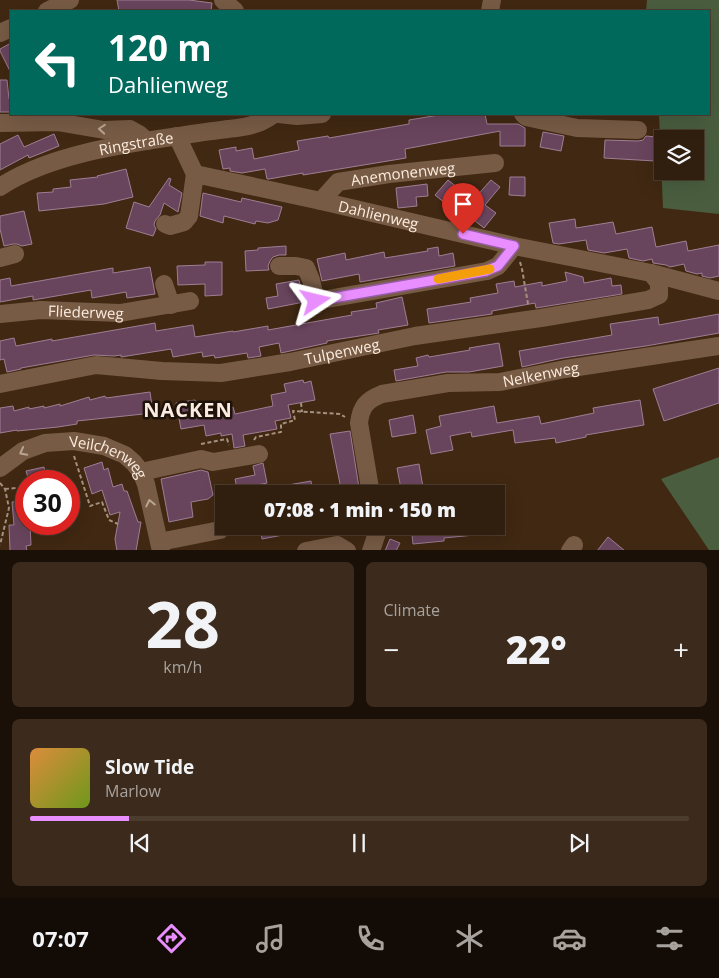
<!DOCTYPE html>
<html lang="en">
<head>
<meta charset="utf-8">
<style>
	body { margin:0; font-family:"Open Sans",sans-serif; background:#3c2b1c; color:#f1f3f6; height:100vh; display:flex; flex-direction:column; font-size:19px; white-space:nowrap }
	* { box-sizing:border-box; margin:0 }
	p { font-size:16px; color:#a8a29e }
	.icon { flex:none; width:28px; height:28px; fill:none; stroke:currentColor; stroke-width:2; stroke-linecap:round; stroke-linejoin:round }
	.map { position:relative; height:550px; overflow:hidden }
	.details { display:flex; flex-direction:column; gap:12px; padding:12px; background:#1a1008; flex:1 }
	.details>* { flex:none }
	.hud { position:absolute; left:10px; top:10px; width:700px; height:105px; border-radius:0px; box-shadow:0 5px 20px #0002,0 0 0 1px #4b3c2e; background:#00695c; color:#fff; overflow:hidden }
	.fabs { position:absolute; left:654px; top:130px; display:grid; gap:10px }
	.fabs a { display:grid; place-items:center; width:50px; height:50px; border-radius:0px; background:#301e0e; box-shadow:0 5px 20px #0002,0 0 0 1px #4b3c2e; font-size:25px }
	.speed { position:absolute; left:15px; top:470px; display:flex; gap:10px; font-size:25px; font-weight:700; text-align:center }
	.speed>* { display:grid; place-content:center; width:65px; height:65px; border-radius:50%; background:#301e0e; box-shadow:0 5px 20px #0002,0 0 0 1px #4b3c2e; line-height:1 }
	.speed .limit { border:8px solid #d22; background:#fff; color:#111 }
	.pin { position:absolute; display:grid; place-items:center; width:42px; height:42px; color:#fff; margin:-51px -21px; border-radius:50% 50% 50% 0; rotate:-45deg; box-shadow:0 0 5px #0007 }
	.pin .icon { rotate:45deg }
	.me { position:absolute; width:55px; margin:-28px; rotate:80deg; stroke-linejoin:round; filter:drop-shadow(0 0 4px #0008) }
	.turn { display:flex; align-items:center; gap:18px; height:105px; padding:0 15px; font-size:22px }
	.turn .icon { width:65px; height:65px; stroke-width:2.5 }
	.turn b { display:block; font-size:35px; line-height:42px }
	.big { font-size:38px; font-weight:800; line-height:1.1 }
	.details .tile { flex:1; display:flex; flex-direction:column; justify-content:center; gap:8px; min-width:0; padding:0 18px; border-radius:8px; background:#3c2b1c }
	.details .dial { align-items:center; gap:0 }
	.dial b { font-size:65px; line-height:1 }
	.song { display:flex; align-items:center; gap:15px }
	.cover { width:60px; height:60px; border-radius:8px; background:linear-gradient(135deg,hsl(30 70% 55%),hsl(80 70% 35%)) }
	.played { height:5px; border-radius:2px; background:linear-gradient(90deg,#e98efe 15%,#4b3c2e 15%) }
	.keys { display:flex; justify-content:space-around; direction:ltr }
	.heat { display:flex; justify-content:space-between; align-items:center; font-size:28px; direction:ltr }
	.details .tiles { flex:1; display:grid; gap:12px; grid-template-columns:1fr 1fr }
	.tile:last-child { grid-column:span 2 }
	.trip { position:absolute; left:215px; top:485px; width:290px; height:50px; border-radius:0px; background:#301e0e; box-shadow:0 5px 20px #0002,0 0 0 1px #4b3c2e; font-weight:800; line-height:50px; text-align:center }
	.dock { display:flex; height:80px; justify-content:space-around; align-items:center; background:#130c06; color:#a8a29e }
	.dock .icon { width:35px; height:35px }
	.dock .active { color:#e98efe }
	.dock b { font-size:22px; color:#f1f3f6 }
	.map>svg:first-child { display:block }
</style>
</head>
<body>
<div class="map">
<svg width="719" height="551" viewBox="0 0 719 551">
	<rect width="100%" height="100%" fill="#402812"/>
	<path fill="#4a5e3f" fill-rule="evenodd" d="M647,0H719V214L663,208L659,114H709V11H646ZM662,139H695V171H662Z
		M719,457V550H709L661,479Z"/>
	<path fill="#69455d" stroke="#9e7e93" d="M117,0H189L212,3L211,11H119Z
		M11,43V73L0,51V49Z
		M0,80H7L9,99H11V110H10V112H0Z
		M445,114H485L487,124H518L525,128V146H500V131L405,149L406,158L303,175V173L269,179H267L265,169L242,173L230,171V168L223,169L219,150L236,147V151L252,148L254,159L299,150L297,141L328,136L329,138L409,124V120Z
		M543,132L564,136L561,151L540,147Z
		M54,134L59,146L29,158L28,155L0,170V144L18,135L24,147Z
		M646,136L656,137L655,161L604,158L605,140L638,141L643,140Z
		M126,169L133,197L104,204L39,211L37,193L53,192V189L71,187L70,180L98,177L97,176Z
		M510,177H525V196L509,195Z
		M169,178L171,179L169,185L182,193L178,212L164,203L160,215L155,221L154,225L156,229L153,236L126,228L134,202L149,207Z
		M448,180L473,200L491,180L500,187L485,205L496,213L484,228L460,209L457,213L435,195Z
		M427,184L428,196L416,197L417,206L398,208L396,188Z
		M203,193L241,202L242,198L282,207L278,220L268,223L256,221L255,224L224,216L223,223L200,216Z
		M24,211L32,244L22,246L17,244H13L4,246L0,229V216Z
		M575,219L576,228L613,222L616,234L652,227L656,247L686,241L688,251L719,245V276L710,278L702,276V273L697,274L686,271L684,264L670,267L666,265L653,263L652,259L643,261L629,258L627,249L604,253L588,250L586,240L559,244L553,243L549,223Z
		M286,246V255H279L273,257L270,261L268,266L269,270L246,271L245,251L258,250V248Z
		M438,247L439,256L453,253L455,266L360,282L359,274L322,281L317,259L345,253L346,260L384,252L385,258L428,251L427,249Z
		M205,262H222V295L205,296V284L178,285L177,266L205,265Z
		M150,267L155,294L127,298L126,292L92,298L91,290L33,300V296L0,302V280L10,278L11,286L113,268V273Z
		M565,272L583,277L584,283L611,278L612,286L621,285L622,294L536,308L535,303L492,311V314L429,323L427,309L471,302L470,298L498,293L496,284L514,281L515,287L542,282V286L567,281Z
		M299,280L304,302L268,309L266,298L278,296L276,284Z
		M402,297L408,325L378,330L379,333L327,341V343L281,353L279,343L259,347L261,356L248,358L247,353L215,358L214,355L203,357L202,352L173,357L171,349L121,357V355L114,356L94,355L21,368V369L7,372L4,359L0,360V341L14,338L16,346L52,339V341L155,323L156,331L193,325L195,337L233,331V332L268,326V330L352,315L351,312L377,308L376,303Z
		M719,314V333L646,346L563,358L522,367L519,351L612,335L610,324L658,317L659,325Z
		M499,343L503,366L469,372H446L396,381L394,370L418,366L416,358L428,355L429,357L470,350L469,348Z
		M719,368V403L664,421L653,389Z
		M303,380L304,383L311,381L315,400L288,405L291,418L275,421L277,429L243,435L245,446L234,448L232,434L221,436V433L206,436L204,425L181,429L176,403L195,400L196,406L200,405L201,413L233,407L235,414L273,406L271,395L286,392L284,384Z
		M150,392L153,413L77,421V424L58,427L17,431V430L0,433V408L13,406L14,411L29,407V409L44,406V408L60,404V406L89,397L90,400L105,396L106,398Z
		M640,400L644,425L586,435V437L556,443L555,438L515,443L513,430L472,437L471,432L450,436L453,450L431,454L426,430L441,426L439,416L494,406L497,423L539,416L541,424L594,413L593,408Z
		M413,415L416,433L392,437L389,420Z
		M350,431L360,494H342L330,434Z
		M102,462L104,470L108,468L113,487L122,484L124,491H127L138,522H141L136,551H117L115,539L120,512L110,515L102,490L92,494L84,468Z
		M263,463L267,483L237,489L235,479L255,475L253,466Z
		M419,464L424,493L402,494L397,468Z
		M44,467L47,481H29L26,471Z
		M201,470L208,472L213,495L208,499L191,502L193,517L169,522L161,479Z
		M311,481L313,494H266L265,489Z
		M26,501V524H30L31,545L26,546L27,551H10L9,525H14L12,502Z
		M260,526H304V531L262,539Z
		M411,526H495V533L444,538V541L413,544Z
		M608,537L625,551H597Z
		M390,539L400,543L396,551H385Z"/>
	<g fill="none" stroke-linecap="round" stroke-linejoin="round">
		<path stroke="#a59180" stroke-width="2" stroke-dasharray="4 2.5" stroke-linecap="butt" d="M520,262L522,269L528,304
			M301,403L302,412
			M254,440L256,437L281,432V424L295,420L293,411L340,414L345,417
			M201,444L227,439L229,445
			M74,456L90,506L102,502L109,520L118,524
			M0,483L5,489L9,508L0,545
			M5,489L26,487"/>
		<g stroke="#775b45" stroke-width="18">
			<path d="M223,0L235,11"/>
			<path d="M47,11L70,0"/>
			<path d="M490,11L492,0"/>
			<path d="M0,33L11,28"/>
			<path d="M279,114L297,116L322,114"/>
			<path d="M523,114L526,117L577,128L638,130"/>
			<path d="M0,123L57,122L104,130L130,129L139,134L147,141"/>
			<path id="s1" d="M177,136L195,174L321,201L514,246L651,273L719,291"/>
			<path id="s2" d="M0,187C48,155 123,144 179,136C195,133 212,131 228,129C238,128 249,127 258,123C264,121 269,117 275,114"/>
			<path id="s3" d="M321,201L338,182L389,174L495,163"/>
			<path d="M165,224L170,226L184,222L189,216L195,174"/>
			<path d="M0,258L15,254"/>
			<path d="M279,266H296L306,268L311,280L316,301L487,271L498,266L514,246"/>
			<path d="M164,284L171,305"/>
			<path id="s4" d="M0,314L41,310L120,313L190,301"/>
			<path id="s5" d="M0,384L96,365L162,371L221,373L290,362L415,336L541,318L648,300L659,295V283L651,273"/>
			<path id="s6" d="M0,468L23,451L45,443L74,441L104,446L125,455L134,463L141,472L146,484L161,551"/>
			<path d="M141,472L201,459L213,462L259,454"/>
			<path id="s7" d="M371,494L359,423C361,406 367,400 382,394L448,383L500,382L565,369L719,346"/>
			<path d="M159,542L220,530"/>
			<path d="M306,551L337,545L347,551"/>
			<path d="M371,551L377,533L376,526"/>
			<path d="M570,551L574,545"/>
		</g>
	</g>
	<defs><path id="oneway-chevron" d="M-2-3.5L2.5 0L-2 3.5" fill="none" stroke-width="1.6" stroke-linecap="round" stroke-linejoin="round" transform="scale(1.25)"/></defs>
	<g stroke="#baa492">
		<use href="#oneway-chevron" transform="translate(102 129) rotate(-175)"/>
		<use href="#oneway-chevron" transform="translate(23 452) rotate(152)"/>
		<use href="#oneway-chevron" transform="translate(150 503) rotate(-102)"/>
	</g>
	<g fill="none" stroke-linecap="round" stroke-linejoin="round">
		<defs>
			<path id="route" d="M316,301L486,271L498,266L514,246L463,234"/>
		</defs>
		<use href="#route" stroke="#975ca5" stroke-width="12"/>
		<use href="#route" stroke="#e98efe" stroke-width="9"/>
		<path stroke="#f59e0b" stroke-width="9" d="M438,279L490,269"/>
	</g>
	<g text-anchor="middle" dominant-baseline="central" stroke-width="5" stroke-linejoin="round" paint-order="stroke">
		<g font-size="15" fill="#fcecdf" stroke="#1e130a">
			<text stroke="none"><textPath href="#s2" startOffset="144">Ringstraße</textPath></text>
			<text stroke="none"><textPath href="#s3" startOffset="91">Anemonenweg</textPath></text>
			<text stroke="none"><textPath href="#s1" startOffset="230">Dahlienweg</textPath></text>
			<text stroke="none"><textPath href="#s4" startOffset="86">Fliederweg</textPath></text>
			<text stroke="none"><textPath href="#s5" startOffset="346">Tulpenweg</textPath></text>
			<text stroke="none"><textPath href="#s7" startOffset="272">Nelkenweg</textPath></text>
			<text stroke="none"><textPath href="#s6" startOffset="120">Veilchenweg</textPath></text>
		</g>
		<g font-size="20" font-weight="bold" letter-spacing="1" fill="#fcecdf" stroke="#1e130a">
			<text x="188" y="409">NACKEN</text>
		</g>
	</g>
</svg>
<div class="fabs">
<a><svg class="icon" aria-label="layers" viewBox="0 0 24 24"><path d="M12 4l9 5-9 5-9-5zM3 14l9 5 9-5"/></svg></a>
</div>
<div class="speed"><div class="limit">30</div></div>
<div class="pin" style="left:463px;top:234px;background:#d93025"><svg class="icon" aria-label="arrive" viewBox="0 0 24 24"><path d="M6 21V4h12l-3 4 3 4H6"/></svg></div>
<svg class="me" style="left:316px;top:301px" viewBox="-20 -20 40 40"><path d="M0-17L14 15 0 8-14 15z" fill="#e98efe" stroke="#fff" stroke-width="4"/></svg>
<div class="trip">07:08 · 1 min · 150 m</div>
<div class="hud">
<div class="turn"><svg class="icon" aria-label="left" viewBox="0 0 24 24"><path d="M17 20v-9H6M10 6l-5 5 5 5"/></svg><div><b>120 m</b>Dahlienweg</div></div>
</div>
</div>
<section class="details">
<div class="tiles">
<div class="tile dial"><b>28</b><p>km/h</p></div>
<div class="tile"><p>Climate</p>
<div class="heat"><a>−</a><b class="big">22°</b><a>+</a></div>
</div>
<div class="tile">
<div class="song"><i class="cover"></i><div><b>Slow Tide</b><p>Marlow</p></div></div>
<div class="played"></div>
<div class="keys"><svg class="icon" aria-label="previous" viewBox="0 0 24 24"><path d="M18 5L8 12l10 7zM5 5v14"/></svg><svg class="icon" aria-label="pause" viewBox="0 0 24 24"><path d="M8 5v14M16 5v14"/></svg><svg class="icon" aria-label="next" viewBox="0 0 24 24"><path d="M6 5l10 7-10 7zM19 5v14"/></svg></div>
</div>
</div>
</section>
<nav class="dock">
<b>07:07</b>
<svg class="icon active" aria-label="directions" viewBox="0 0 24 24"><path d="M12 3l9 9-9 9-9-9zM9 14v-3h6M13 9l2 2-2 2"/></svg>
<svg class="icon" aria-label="music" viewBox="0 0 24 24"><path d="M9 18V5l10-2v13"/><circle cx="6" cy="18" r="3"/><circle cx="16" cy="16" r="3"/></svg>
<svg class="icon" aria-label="phone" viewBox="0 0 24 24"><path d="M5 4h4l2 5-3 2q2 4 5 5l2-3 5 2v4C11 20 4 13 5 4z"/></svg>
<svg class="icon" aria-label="climate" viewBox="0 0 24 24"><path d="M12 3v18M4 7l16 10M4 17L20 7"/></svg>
<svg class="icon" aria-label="car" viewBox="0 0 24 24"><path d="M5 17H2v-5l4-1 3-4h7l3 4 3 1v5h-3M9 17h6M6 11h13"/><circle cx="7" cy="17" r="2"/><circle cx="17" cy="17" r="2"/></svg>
<svg class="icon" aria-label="filters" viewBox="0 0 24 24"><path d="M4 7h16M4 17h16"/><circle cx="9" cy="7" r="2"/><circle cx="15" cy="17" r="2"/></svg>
</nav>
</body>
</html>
